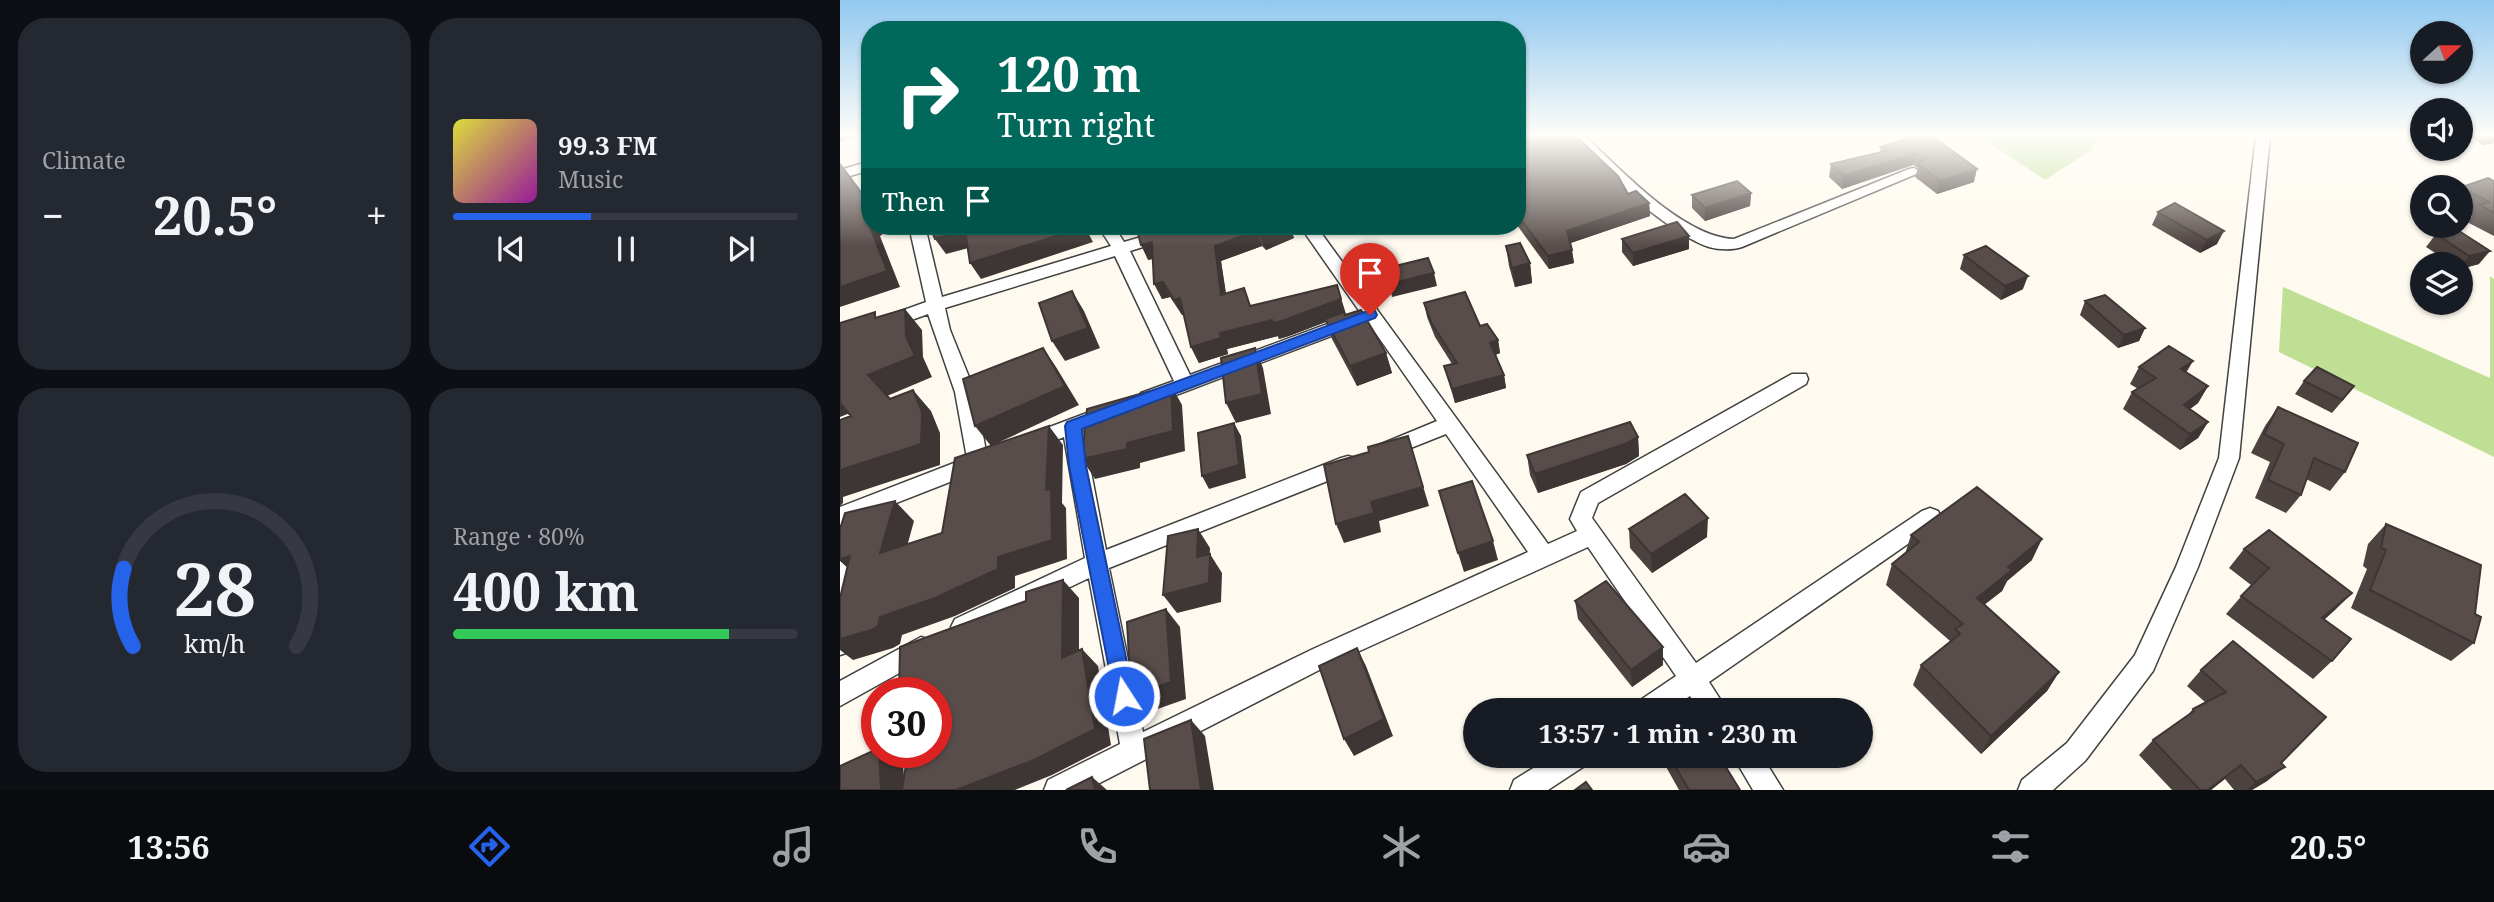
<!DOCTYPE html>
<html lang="en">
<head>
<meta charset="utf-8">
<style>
	body { margin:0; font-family:"Noto Serif",serif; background:#242831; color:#f1f3f6; height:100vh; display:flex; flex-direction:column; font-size:26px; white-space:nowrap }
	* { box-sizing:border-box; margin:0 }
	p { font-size:23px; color:#9ea1a6 }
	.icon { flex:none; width:38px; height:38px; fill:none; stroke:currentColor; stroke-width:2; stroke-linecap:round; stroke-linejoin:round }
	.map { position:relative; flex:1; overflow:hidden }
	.panel { display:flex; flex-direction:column; gap:18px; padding:18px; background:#0d0f14; width:840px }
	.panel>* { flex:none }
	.banner { position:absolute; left:21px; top:21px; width:665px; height:214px; border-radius:28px; box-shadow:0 2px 5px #0004; background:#00695c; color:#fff; overflow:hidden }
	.needle { width:46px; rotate:69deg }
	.fabs { position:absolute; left:1570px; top:21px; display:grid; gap:14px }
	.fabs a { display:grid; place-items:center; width:63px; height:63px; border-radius:50%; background:#171b24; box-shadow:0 2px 5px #0004; font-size:35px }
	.speed { position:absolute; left:21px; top:677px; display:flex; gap:14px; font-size:35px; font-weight:700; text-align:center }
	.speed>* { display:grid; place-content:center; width:91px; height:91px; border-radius:50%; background:#171b24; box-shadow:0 2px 5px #0004; line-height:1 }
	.speed .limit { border:10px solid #d22; background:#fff; color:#111 }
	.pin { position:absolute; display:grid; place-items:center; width:60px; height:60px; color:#fff; margin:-72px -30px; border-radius:50% 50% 50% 0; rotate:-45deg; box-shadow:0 0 7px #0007 }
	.pin .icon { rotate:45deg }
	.me { position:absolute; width:77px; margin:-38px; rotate:349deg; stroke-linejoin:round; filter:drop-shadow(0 0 5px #0008) }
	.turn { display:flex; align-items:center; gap:24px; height:147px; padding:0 21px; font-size:32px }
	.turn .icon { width:91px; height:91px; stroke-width:2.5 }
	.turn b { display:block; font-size:49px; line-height:60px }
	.then { display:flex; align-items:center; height:66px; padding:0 21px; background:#0003; gap:14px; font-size:26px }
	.big { font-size:52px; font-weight:700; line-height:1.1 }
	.panel .tile { flex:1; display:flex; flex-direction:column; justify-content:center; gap:10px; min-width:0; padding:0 24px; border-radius:28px; background:#242831 }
	.panel .dial { align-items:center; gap:0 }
	.dial svg { height:182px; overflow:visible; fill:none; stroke:#363941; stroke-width:7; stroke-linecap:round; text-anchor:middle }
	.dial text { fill:#f1f3f6; stroke:none }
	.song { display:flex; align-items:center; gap:21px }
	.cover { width:84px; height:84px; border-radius:10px; background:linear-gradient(135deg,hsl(60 70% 55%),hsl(300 70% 35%)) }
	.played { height:7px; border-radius:4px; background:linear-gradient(90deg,#2563eb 40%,#363941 40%) }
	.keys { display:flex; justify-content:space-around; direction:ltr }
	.heat { display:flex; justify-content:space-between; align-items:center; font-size:38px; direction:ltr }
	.charge { height:10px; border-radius:5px; background:linear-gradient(90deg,#34c759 80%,#363941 0) }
	.panel .tiles { flex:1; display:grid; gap:18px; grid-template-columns:repeat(2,1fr) }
	.trip { position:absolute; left:623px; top:698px; width:410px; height:70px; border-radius:35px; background:#171b24; box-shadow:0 2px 5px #0004; font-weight:700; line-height:70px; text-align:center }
	.tabs { display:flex; height:112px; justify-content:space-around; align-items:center; background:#090b0e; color:#9ea1a6 }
	.tabs .icon { width:49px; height:49px }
	.tabs .active { color:#2563eb }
	.tabs b { font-size:32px; color:#f1f3f6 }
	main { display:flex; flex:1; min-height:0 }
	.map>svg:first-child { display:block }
</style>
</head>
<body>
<main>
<section class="panel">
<div class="tiles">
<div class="tile"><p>Climate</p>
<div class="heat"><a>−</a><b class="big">20.5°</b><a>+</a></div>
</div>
<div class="tile">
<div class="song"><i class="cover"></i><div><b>99.3 FM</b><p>Music</p></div></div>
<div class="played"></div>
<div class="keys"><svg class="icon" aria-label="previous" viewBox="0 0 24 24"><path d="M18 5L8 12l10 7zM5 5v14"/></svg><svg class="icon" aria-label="pause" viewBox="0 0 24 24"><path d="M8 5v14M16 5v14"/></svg><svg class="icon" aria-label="next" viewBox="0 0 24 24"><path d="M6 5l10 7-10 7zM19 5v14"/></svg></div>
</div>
<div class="tile dial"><svg viewBox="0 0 100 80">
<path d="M14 69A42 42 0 1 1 86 69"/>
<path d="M14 69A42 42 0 0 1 10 35" stroke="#2563eb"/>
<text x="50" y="56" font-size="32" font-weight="700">28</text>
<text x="50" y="72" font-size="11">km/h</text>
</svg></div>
<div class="tile"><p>Range · 80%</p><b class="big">400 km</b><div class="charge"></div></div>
</div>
</section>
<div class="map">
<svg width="1654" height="790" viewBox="0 0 1654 790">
	<rect width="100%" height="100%" fill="#fffaef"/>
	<path fill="#bedf94" d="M1139,136H1257L1253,149L1205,180Z
		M1650,276L1654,279V457L1439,352L1443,287L1650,378Z"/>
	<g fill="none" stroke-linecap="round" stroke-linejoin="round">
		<defs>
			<path id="minor" d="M730,136H745C781,170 843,237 894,239L1069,169L1074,168L1081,172L902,247C893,250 879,250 869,247C832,235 755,168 730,136Z
				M1416,136H1430L1399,458L1358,567L1313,671L1245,761L1213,790H1178L1182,780L1227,743L1295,655L1336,567L1379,458Z
				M30,161V170L0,179V170Z
				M69,226H85L102,297L271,246L258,226H274L284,242L339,226H363L361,229L290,251L350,375L520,312L460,226H476L708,544L737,531L730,519L741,492L952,374H966L968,379L966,384L758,503L752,518L856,663L1082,511L1090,508L1098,511L1101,517L1098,523L869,682L887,710H859L850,696L829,710H795L799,701L836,676L748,547L491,664L246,790H204L208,780L280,744L249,578L123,638L115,635L111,627L115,619L245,558L224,437L190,450L183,447L180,442L183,437L263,407L270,405L277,407L280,412L277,417L243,430L266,550L501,458L508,456L515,458L518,464L515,470L269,568L303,732L473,649L688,552L606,434L553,455L546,458L539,455L536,450L539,445L597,421L528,322L315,403H301L298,398L301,393L334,381L275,256L105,308L110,330L135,392L148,462L143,469L0,525V507L127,458L115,392L88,314L0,346V333L86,302Z
				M3,532L11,534L14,541C15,573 22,623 9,652L0,655V533Z
				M81,637L90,640L93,648L90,656L0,706V681Z
				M713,756H750L746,765L708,790H670L674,780Z
				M893,756H922L943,790H913Z"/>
		</defs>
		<use href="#minor" stroke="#414141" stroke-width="3"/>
		<use href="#minor" fill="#fff" fill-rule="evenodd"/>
	</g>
	<path fill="#4c4240" d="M677,136L788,194L809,203L810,216L730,243L734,263L709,269L677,225Z
		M1076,136L1134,182L1097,194L1075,177L1078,168L1073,165L1002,189L989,177L991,164L1040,152L1041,147Z
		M1628,136H1654V143L1643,145Z
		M1654,181V236L1627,222L1632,216L1620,209V189L1622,187Z
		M911,193L910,206L865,221L852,208V195Z
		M1318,212L1377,244L1360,253L1312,225Z
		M449,226L454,238L426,250L422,246L381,261L386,293L412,306L506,314L546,353L552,373L517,386L492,339L486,322L449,336L439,339L438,336L387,349L388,354L359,363L351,347L344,315H342L330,297L322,299L313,259L308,260L363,229Z
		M1616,229L1639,264L1620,269V264H1612L1586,247L1596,234Z
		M782,239L849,249L793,266L782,252Z
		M666,246L690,263L692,283L675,287L669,266Z
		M1124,255L1183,289L1161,300L1120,269Z
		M1245,301L1305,328L1299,341L1278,348L1240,315Z
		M584,303L658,340L660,353L655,355L664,375L666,388L615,403L604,366L612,364L595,337L587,317Z
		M1299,367L1346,373L1368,386L1358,403L1350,409L1368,422L1358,438L1340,450L1283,409L1292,392L1298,389L1290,384Z
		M1464,381L1504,399L1492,413L1455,394Z
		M1438,407L1505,472L1490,491L1466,479L1461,495L1446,513L1415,498L1430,462L1411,453L1425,426Z
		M798,437L799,456L786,464L698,493L690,475L687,455Z
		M1546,524L1635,614L1634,643L1611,661L1511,608L1527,569L1523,566L1528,544Z
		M789,529L867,537L812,573L790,548Z
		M1071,535L1192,560L1167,581L1162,591L1144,605L1219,672L1207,691L1141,754L1073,685L1081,665L1110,641L1046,585L1052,564L1065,554Z
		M1404,549L1512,593L1484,620L1492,661L1473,679L1386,614L1411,585L1389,568Z
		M735,601L823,647V665L792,687L738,619Z
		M1393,641L1441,763L1427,781L1412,790H1394L1385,779L1371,790H1332L1299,755L1313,740L1346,717L1353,709L1365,702L1347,686L1361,670Z
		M820,756H879L900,790H839Z"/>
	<path fill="#3e3634" d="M0,136H19L0,142Z
		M1649,136H1654V143L1643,145Z
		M1076,153L1073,165L1002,189L1004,176Z
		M1137,169L1134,182L1097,194L1100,181Z
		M911,193L910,206L865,221V208Z
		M809,203L810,216L728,244L727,231Z
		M30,226H54L40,236L60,287L0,307V287Z
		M442,226H449L454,238L426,250L420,235Z
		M245,227L253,242L141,279L130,263Z
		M125,230L136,246L106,254L95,239Z
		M416,231L422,246L381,261L388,310L381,295L375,246Z
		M1384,231L1377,244L1360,253L1367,240Z
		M849,236V249L793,266V253Z
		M312,242L319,257L308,260L301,245Z
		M732,250L734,263L709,269L708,256Z
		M1650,251L1639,264L1620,269V267L1629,256Z
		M690,263L692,283L675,287L672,268Z
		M594,273L597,286L552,297L549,284Z
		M1188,276L1183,289L1161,300L1165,286Z
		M323,282L330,297L322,299L314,284Z
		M497,285L506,314L449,336L439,339L438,336L387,349L388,354L359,363L351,347L380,333L432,320Z
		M232,291L244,311L260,348L225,361L212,341Z
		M340,298L347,313L342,315L334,300Z
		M65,309L82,330L83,357L92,377L47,396L28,375L66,336Z
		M1305,328L1299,341L1278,348L1284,335Z
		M658,340L660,353L653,356L650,343Z
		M203,348L216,367L239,405L151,446L135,426Z
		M415,348L423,368L431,414L396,423L386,403Z
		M546,353L552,373L517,386L510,366Z
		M1353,361L1343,378L1341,369Z
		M664,375L666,388L615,403L612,389Z
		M331,385L342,405L345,451L300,463V468L255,479L242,459L287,443Z
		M1368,386L1358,403L1334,421L1344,405Z
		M73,390L91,411L100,433V465L3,497V503L0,506V470Z
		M0,402L10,413L0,417Z
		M1368,422L1358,438L1340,450L1350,434Z
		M394,423L401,436L406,478L369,489L362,476Z
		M209,426L223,445L222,503L226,508L227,559L175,576V588L115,616L62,635L60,644L53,648L13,660L0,650V639L40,617L158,557L206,490Z
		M568,436L589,506L539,521L541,532L504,543L496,524L531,502Z
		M798,437L799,456L786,464L698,493L695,474Z
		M55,501L74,521L60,572L40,553Z
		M868,518L867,537L812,573L811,554Z
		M358,529L370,548L369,576L357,557Z
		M1202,539L1192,560L1167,581L1162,591L1127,618L1137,598L1168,567Z
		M653,541L658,560L624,572L618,553Z
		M370,554L382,573L381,602L337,613L323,595Z
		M10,556L19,578L0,561V559Z
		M223,580L239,598V675L222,658Z
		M1512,593L1494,611L1464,636L1482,618Z
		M326,609L340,627L346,699L306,713L291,696Z
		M823,647V665L792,687L791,670Z
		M517,648L526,666L553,736L514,756L504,739Z
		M242,649L258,666L271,745L212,775L175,790H116Z
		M1219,672L1207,691L1141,754L1151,736Z
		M351,720L365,736L374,790H361Z
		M39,752H46L63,764L65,790H41Z
		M1401,765L1371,790H1368Z
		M1445,767L1427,781L1412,790H1407L1416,782Z
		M252,777L267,790H255Z"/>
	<path fill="#584d4a" stroke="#3e3634" stroke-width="2" d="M677,136H723L726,139L737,137L778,176L788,194L796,191L809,203L727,231L732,250L708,256L677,214Z
		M1076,136H1092L1137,169L1100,181L1078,164L1086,158L1076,153L1004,176L991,164L1046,151L1041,147Z
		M0,164L30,204V220L28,221L47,271L0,287Z
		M1648,178L1654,181V213L1640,205L1649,202L1622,187Z
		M897,181L911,193L865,208L852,195Z
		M1335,203L1384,231L1367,240L1318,212Z
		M837,222L849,236L793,253L782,239Z
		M90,226H244L245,227L130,263L125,230L95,239Z
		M324,226H360L362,230L373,226H442L420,235L416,231L375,246L381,295L404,288L410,306L497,285L501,299L442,321L433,323L432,320L380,333L381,338L351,347L340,298L334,300L323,282L314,284L312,242L301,245L298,234Z
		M1616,229L1650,251L1629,256L1596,234Z
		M680,243L690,263L672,268L666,246Z
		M1146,246L1188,276L1165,286L1124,255Z
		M588,258L594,273L549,284L543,269Z
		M232,291L248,328L212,341L199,303Z
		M625,292L640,326L647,324L658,340L650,343L664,375L612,389L604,366L617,363L592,324L584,303Z
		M1265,295L1305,328L1284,335L1245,301Z
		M65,309L66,336L75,356L28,375L50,399L73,390L82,412L81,444L0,470V420L11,416L0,403V323L35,312V318Z
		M521,310L546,353L510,366L485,319L504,312L505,315Z
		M1329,346L1353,361L1341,369L1368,386L1344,405L1368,422L1350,434L1292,392L1316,378L1299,367Z
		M203,348L225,386L135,426L123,379Z
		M415,348L422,394L386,403L381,358Z
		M1477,367L1514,386L1502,400L1464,381Z
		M331,385L333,431L287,443V449L242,459L247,409Z
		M1438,407L1518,443L1505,472L1474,458L1461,495L1428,480L1444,444L1424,434Z
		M790,422L798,437L785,444L695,474L687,455Z
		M394,423L399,465L362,476L358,433Z
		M209,426L206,490L211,489L212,540L158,557V569L95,598L40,617L38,626L31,630L0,639V598L10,556L0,559V529L5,513L55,501L40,553L102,533L115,458Z
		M568,436L583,487L531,502L534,513L496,524L484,465L529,452L528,447Z
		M632,481L653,541L618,553L599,491Z
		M1137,487L1202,539L1168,567L1172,570L1137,598L1219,672L1151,736L1081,665L1120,634L1115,629L1123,624L1052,564L1079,542L1071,535Z
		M845,494L868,518L811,554L789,529Z
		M1546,524L1641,565L1635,614L1641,617L1634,643L1530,590L1546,550L1541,548Z
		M358,529L357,557L370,554L369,583L323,595L328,536Z
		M1429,530L1512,593L1482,618L1511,639L1492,661L1401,596L1429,568L1404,549Z
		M223,580L222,658L242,649L255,729L194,760L116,790H62L68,752H96V693H59L60,647L186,601V592Z
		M766,581L823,647L791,670L735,601Z
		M326,609L331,682L291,696L287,622Z
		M1393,641L1486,717L1441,763L1445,767L1416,782L1401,765L1368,790H1360L1313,740L1354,711L1353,709L1386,692L1361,670Z
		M517,648L544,719L504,739L479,666Z
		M845,701L851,710H827Z
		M351,720L361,790H310L304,739Z
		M37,749V752H39L41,790H0V766Z
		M829,756H879L900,790H849Z
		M252,777L255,790H226Z
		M746,782L752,790H735Z"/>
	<linearGradient id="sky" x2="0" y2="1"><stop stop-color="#91c8f0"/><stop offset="0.55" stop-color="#fffdf8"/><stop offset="1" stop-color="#fffdf8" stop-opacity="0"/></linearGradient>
	<rect width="1654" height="246" fill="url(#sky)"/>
	<path fill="#2563eb" stroke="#184099" stroke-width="2" d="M530,310L535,311L537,315L535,318L242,429L246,466L294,696L291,704L284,706L276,704L229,466L225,426L227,422Z"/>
</svg>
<div class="fabs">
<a><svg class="needle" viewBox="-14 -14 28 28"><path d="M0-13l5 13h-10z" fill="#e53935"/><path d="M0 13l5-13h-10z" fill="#9ea1a6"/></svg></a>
<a><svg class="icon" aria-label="sound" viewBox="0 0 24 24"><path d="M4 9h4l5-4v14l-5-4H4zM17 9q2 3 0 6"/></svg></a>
<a><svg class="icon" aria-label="search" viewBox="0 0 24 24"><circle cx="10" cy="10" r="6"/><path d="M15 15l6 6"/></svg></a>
<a><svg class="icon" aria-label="layers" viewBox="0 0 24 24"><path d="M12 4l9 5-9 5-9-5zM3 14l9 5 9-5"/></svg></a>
</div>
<div class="speed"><div class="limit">30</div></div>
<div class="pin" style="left:530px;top:315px;background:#d93025"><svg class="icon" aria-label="arrive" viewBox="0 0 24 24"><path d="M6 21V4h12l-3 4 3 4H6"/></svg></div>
<svg class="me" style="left:284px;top:696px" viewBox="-20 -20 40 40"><circle r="17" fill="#2563eb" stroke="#fff" stroke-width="3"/><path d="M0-11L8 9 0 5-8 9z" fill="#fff"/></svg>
<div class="trip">13:57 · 1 min · 230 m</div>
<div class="banner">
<div class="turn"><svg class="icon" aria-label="right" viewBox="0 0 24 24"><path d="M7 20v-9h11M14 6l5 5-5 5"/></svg><div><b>120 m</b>Turn right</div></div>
<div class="then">Then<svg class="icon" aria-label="arrive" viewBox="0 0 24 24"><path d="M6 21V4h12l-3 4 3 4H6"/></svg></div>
</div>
</div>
</main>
<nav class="tabs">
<b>13:56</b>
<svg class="icon active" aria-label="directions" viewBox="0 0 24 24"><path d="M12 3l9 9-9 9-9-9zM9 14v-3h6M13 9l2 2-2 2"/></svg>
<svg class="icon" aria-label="music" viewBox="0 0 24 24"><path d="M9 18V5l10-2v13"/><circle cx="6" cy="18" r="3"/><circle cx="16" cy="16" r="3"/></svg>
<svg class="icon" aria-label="phone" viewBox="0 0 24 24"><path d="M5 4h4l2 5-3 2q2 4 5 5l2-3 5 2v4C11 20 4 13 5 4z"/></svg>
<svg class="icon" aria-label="climate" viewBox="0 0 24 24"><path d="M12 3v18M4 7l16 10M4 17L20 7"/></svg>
<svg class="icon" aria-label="car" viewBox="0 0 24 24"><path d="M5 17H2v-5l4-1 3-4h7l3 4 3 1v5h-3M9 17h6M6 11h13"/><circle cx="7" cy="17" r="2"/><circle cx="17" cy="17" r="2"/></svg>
<svg class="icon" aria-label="filters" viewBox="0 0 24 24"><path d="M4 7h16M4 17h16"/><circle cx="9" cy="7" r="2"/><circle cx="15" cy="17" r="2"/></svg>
<b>20.5°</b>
</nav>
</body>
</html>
